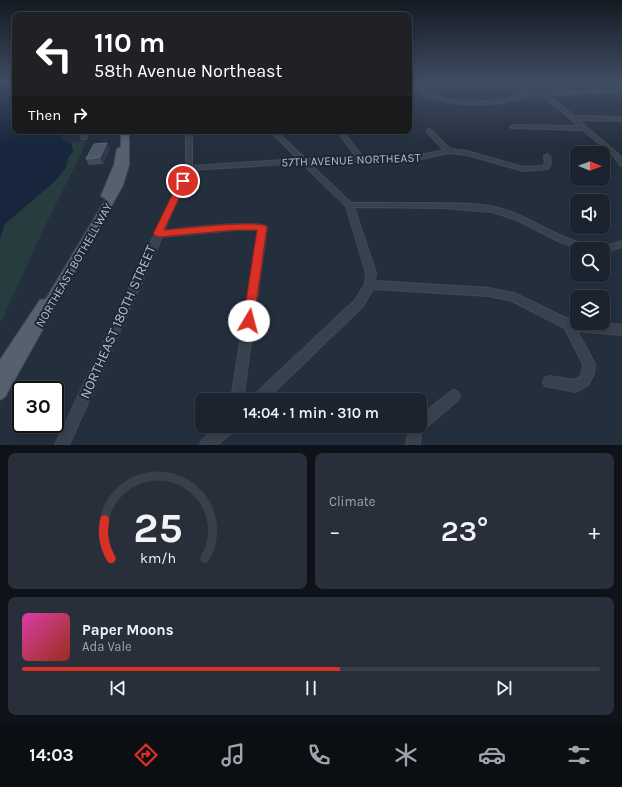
<!DOCTYPE html>
<html lang="en">
<head>
<meta charset="utf-8">
<style>
	body { margin:0; font-family:Karla,sans-serif; background:#282f3a; color:#f1f3f6; height:100vh; display:flex; flex-direction:column; font-size:15px; white-space:nowrap }
	* { box-sizing:border-box; margin:0 }
	p { font-size:13px; color:#a0a4aa }
	.icon { flex:none; width:22px; height:22px; fill:none; stroke:currentColor; stroke-width:2; stroke-linecap:round; stroke-linejoin:round }
	.map { position:relative; height:445px; overflow:hidden }
	.details { display:flex; flex-direction:column; gap:8px; padding:8px; background:#0f1319; flex:1 }
	.details>* { flex:none }
	.guide { position:absolute; left:12px; top:12px; width:400px; height:122px; border-radius:8px; box-shadow:0 2px 6px #0003,0 0 0 1px #39404a; background:#202124; color:#fff; overflow:hidden }
	.needle { width:26px; rotate:91deg }
	.fabs { position:absolute; left:570px; top:146px; display:grid; gap:8px }
	.fabs a { display:grid; place-items:center; width:40px; height:40px; border-radius:8px; background:#1b232e; box-shadow:0 2px 6px #0003,0 0 0 1px #39404a; font-size:20px }
	.speed { position:absolute; left:12px; top:381px; display:flex; gap:8px; font-size:20px; font-weight:700; text-align:center }
	.speed>* { display:grid; place-content:center; width:52px; height:52px; border-radius:50%; background:#1b232e; box-shadow:0 2px 6px #0003,0 0 0 1px #39404a; line-height:1 }
	.speed .limit { border:2px solid #111; border-radius:6px; background:#fff; color:#111 }
	.pin { position:absolute; display:grid; place-items:center; width:34px; height:34px; color:#fff; margin:-17px; border:2px solid #fff; border-radius:50%; box-shadow:0 1px 4px #0007 }
	.me { position:absolute; width:44px; margin:-22px; rotate:8deg; stroke-linejoin:round; filter:drop-shadow(0 0 3px #0008) }
	.turn { display:flex; align-items:center; gap:14px; height:84px; padding:0 16px; font-size:18px }
	.turn .icon { width:52px; height:52px; stroke-width:2.5 }
	.turn b { display:block; font-size:28px; line-height:34px }
	.then { display:flex; align-items:center; height:38px; padding:0 16px; background:#0003; gap:8px; font-size:15px }
	.big { font-size:30px; font-weight:600; line-height:1.1 }
	.details .card { flex:1; display:flex; flex-direction:column; justify-content:center; gap:6px; min-width:0; padding:0 14px; border-radius:8px; background:#282f3a }
	.details .dial { align-items:center; gap:0 }
	.dial svg { height:104px; overflow:visible; fill:none; stroke:#39404a; stroke-width:7; stroke-linecap:round; text-anchor:middle }
	.dial text { fill:#f1f3f6; stroke:none }
	.song { display:flex; align-items:center; gap:12px }
	.cover { width:48px; height:48px; border-radius:6px; background:linear-gradient(135deg,hsl(320 70% 55%),hsl(10 70% 35%)) }
	.played { height:4px; border-radius:2px; background:linear-gradient(90deg,#d93025 55%,#39404a 55%) }
	.keys { display:flex; justify-content:space-around; direction:ltr }
	.heat { display:flex; justify-content:space-between; align-items:center; font-size:22px; direction:ltr }
	.details .tiles { flex:1; display:grid; gap:8px; grid-template-columns:1fr 1fr }
	.card:last-child { grid-column:span 2 }
	.trip { position:absolute; left:195px; top:393px; width:232px; height:40px; border-radius:8px; background:#1b232e; box-shadow:0 2px 6px #0003,0 0 0 1px #39404a; font-weight:600; line-height:40px; text-align:center }
	.tab-bar { display:flex; height:64px; justify-content:space-around; align-items:center; background:#0b0e12; color:#a0a4aa }
	.tab-bar .icon { width:28px; height:28px }
	.tab-bar .selected { color:#d93025 }
	.tab-bar b { font-size:18px; color:#f1f3f6 }
	.map>svg:first-child { display:block }
</style>
</head>
<body>
<div class="map">
<svg width="622" height="445" viewBox="0 0 622 445">
	<rect width="100%" height="100%" fill="#242f3e"/>
	<path fill="#263c3f" d="M86,140L82,152L43,230L0,324V239L4,224L54,182L66,168L68,158L73,151L71,143Z"/>
	<path fill="#17263c" d="M0,82H15V131H62L63,132L62,140L71,143L73,151L68,158L66,168L54,182L5,224L0,239Z"/>
	<g fill="none" stroke-linecap="round" stroke-linejoin="round">
		<defs>
			<path id="minor" d="M514,82H519L530,93L595,90L585,82H590L601,90H622V92L548,95L574,116L622,117V121L578,120L617,153L622,159V166L620,165L613,155L583,130L511,128L510,127L513,125L579,126L542,95C527,95 514,101 500,103C468,107 437,103 409,88V85C419,88 427,94 437,97C466,105 497,102 526,93Z
				M429,129L431,130L450,149L467,151L523,167L543,166L545,163L544,156L547,154L550,156L551,163L548,169L523,171L467,155L448,153L417,160L309,163L351,203C377,203 404,203 430,203C457,204 486,202 511,212C542,223 573,249 607,245C612,245 617,242 622,241V247L608,251H603V249H582L575,247L560,242L517,220L492,212L444,208L354,207L376,273L375,281L489,288L514,293L570,320L577,321V323H599L622,325V335L577,331L595,364L594,374L588,385L575,392L545,386L543,382L545,378L549,376L574,380L580,377L582,372L583,364L565,328L512,301L489,296L373,289L363,306L266,400H251L253,396L355,300L365,284L366,273L346,206L302,163L191,170L164,230C179,229 260,219 267,227L243,400H231L258,230H236L162,237L69,445H55L186,168V131H192V166L298,159L270,131H276L306,159L357,158L337,131H343L363,157L417,156L444,150L427,132V130Z
				M82,131H88L86,139H82L81,138Z
				M454,390L458,392L460,396L458,400L421,432L420,445H406L410,426H420V416L450,392Z
				M219,426H236L234,431L217,445H200L202,440Z"/>
			<path id="major" d="M121,131H129V165L123,185L5,397L0,400V360L40,300L46,299L106,199L101,196L114,165L117,149L121,147Z"/>
		</defs>
		<use href="#minor" stroke="#414a57" stroke-width="2"/>
		<use href="#major" stroke="#414a57" stroke-width="2"/>
		<use href="#minor" fill="#38414e" fill-rule="evenodd"/>
		<use href="#major" fill="#56606e" fill-rule="evenodd"/>
	</g>
	<path fill="#3f4b5c" d="M110,149L103,164L89,165L86,159Z"/>
	<path fill="#2f3b4b" d="M107,143L110,149L103,164L100,157Z"/>
	<path fill="#4b5868" stroke="#5c6777" d="M107,143L100,157L86,159L94,144Z"/>
	<linearGradient id="sky" x2="0" y2="1"><stop stop-color="#141a22"/><stop offset="0.57" stop-color="#3f4d63"/><stop offset="1" stop-color="#3f4d63" stop-opacity="0"/></linearGradient>
	<rect width="622" height="145" fill="url(#sky)"/>
	<path fill="#d93025" stroke="#8d1f18" d="M183,179L187,181L164,230C179,229 261,219 267,227L253,325L249,327L244,325L243,321L257,230H236L158,237L153,234L179,181Z"/>
	<g text-anchor="middle" dominant-baseline="central" stroke-width="4" stroke-linejoin="round" paint-order="stroke">
		<g font-size="12" fill="#b4bcc9" stroke="#1d2633">
			<text transform="translate(351 160) rotate(-2)">57TH AVENUE NORTHEAST</text>
			<text transform="translate(74 265) rotate(-60)">NORTHEAST BOTHELL WAY</text>
		</g>
		<g font-size="14" fill="#b4bcc9" stroke="#1d2633">
			<text transform="translate(118 322) rotate(-66)">NORTHEAST 180TH STREET</text>
		</g>
	</g>
</svg>
<div class="fabs">
<a><svg class="needle" viewBox="-14 -14 28 28"><path d="M0-13l5 13h-10z" fill="#e53935"/><path d="M0 13l5-13h-10z" fill="#a0a4aa"/></svg></a>
<a><svg class="icon" aria-label="sound" viewBox="0 0 24 24"><path d="M4 9h4l5-4v14l-5-4H4zM17 9q2 3 0 6"/></svg></a>
<a><svg class="icon" aria-label="search" viewBox="0 0 24 24"><circle cx="10" cy="10" r="6"/><path d="M15 15l6 6"/></svg></a>
<a><svg class="icon" aria-label="layers" viewBox="0 0 24 24"><path d="M12 4l9 5-9 5-9-5zM3 14l9 5 9-5"/></svg></a>
</div>
<div class="speed"><div class="limit">30</div></div>
<div class="pin" style="left:183px;top:181px;background:#d93025"><svg class="icon" aria-label="arrive" viewBox="0 0 24 24"><path d="M6 21V4h12l-3 4 3 4H6"/></svg></div>
<svg class="me" style="left:249px;top:321px" viewBox="-20 -20 40 40"><circle r="19" fill="#fff"/><path d="M0-13L10 11 0 6-10 11z" fill="#d93025"/></svg>
<div class="trip">14:04 · 1 min · 310 m</div>
<div class="guide">
<div class="turn"><svg class="icon" aria-label="left" viewBox="0 0 24 24"><path d="M17 20v-9H6M10 6l-5 5 5 5"/></svg><div><b>110 m</b>58th Avenue Northeast</div></div>
<div class="then">Then<svg class="icon" aria-label="right" viewBox="0 0 24 24"><path d="M7 20v-9h11M14 6l5 5-5 5"/></svg></div>
</div>
</div>
<section class="details">
<div class="tiles">
<div class="card dial"><svg viewBox="0 0 100 80">
<path d="M14 69A42 42 0 1 1 86 69"/>
<path d="M14 69A42 42 0 0 1 9 39" stroke="#d93025"/>
<text x="50" y="56" font-size="32" font-weight="700">25</text>
<text x="50" y="72" font-size="11">km/h</text>
</svg></div>
<div class="card"><p>Climate</p>
<div class="heat"><a>−</a><b class="big">23°</b><a>+</a></div>
</div>
<div class="card">
<div class="song"><i class="cover"></i><div><b>Paper Moons</b><p>Ada Vale</p></div></div>
<div class="played"></div>
<div class="keys"><svg class="icon" aria-label="previous" viewBox="0 0 24 24"><path d="M18 5L8 12l10 7zM5 5v14"/></svg><svg class="icon" aria-label="pause" viewBox="0 0 24 24"><path d="M8 5v14M16 5v14"/></svg><svg class="icon" aria-label="next" viewBox="0 0 24 24"><path d="M6 5l10 7-10 7zM19 5v14"/></svg></div>
</div>
</div>
</section>
<nav class="tab-bar">
<b>14:03</b>
<svg class="icon selected" aria-label="directions" viewBox="0 0 24 24"><path d="M12 3l9 9-9 9-9-9zM9 14v-3h6M13 9l2 2-2 2"/></svg>
<svg class="icon" aria-label="music" viewBox="0 0 24 24"><path d="M9 18V5l10-2v13"/><circle cx="6" cy="18" r="3"/><circle cx="16" cy="16" r="3"/></svg>
<svg class="icon" aria-label="phone" viewBox="0 0 24 24"><path d="M5 4h4l2 5-3 2q2 4 5 5l2-3 5 2v4C11 20 4 13 5 4z"/></svg>
<svg class="icon" aria-label="climate" viewBox="0 0 24 24"><path d="M12 3v18M4 7l16 10M4 17L20 7"/></svg>
<svg class="icon" aria-label="car" viewBox="0 0 24 24"><path d="M5 17H2v-5l4-1 3-4h7l3 4 3 1v5h-3M9 17h6M6 11h13"/><circle cx="7" cy="17" r="2"/><circle cx="17" cy="17" r="2"/></svg>
<svg class="icon" aria-label="filters" viewBox="0 0 24 24"><path d="M4 7h16M4 17h16"/><circle cx="9" cy="7" r="2"/><circle cx="15" cy="17" r="2"/></svg>
</nav>
</body>
</html>
